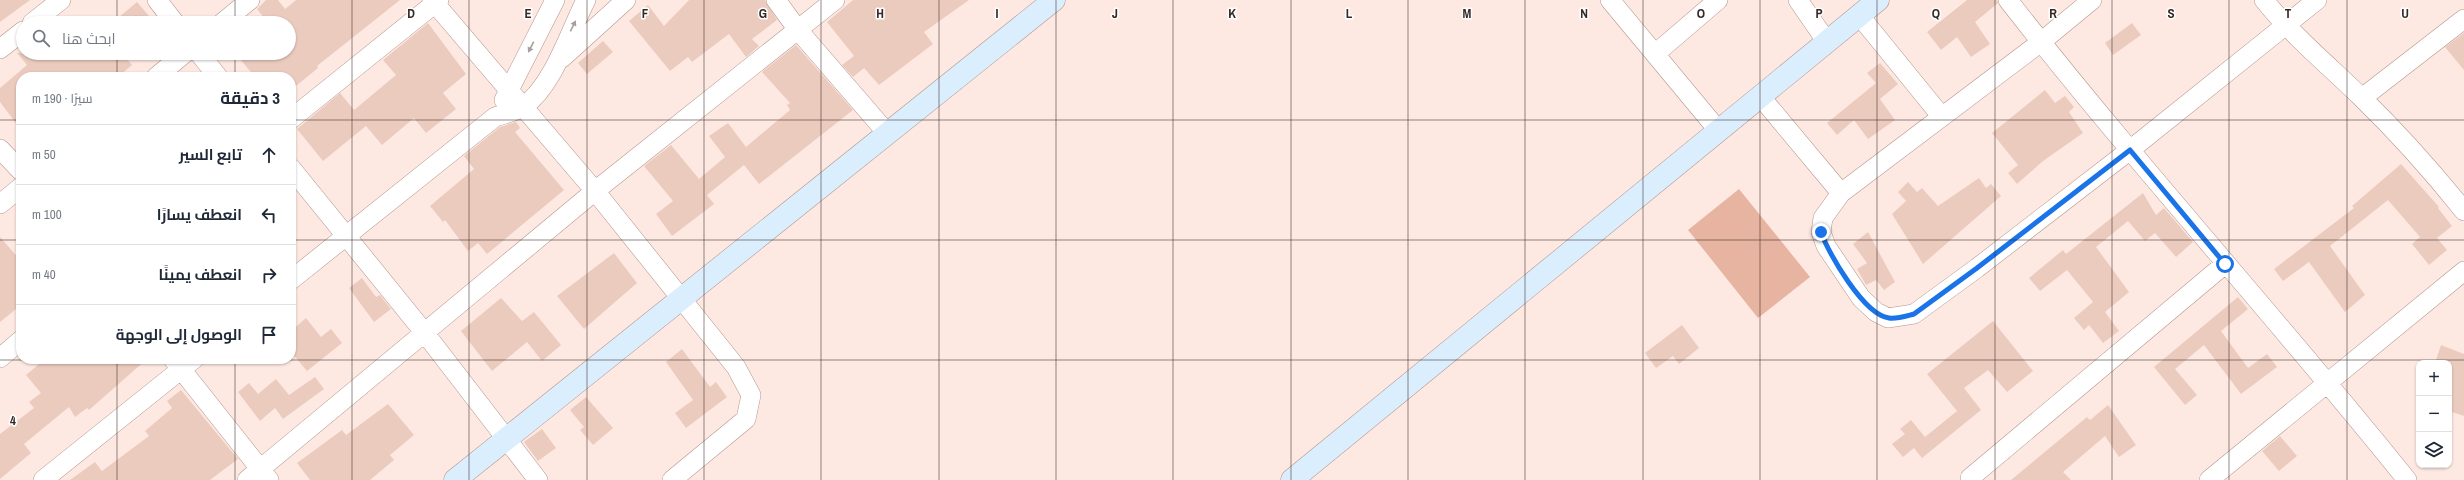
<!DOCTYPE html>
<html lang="ar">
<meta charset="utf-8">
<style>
body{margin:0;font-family:"Archivo Narrow",Cairo,sans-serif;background:#f6f6f7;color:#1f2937;direction:rtl}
.controls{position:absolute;right:12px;bottom:12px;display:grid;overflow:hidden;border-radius:8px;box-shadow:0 1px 3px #0004}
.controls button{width:36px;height:36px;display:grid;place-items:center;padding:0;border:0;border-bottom:1px solid #e0e1e3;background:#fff;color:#1f2937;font:20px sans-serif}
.stop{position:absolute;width:12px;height:12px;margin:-9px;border:3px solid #1a73e8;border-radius:50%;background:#fff}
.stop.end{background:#1a73e8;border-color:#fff;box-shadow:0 1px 4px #0008}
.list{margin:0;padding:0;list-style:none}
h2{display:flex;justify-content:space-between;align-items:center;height:52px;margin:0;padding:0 16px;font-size:17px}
h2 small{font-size:13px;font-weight:400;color:#747a83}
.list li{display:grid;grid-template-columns:26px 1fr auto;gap:12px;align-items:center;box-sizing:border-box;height:60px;padding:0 16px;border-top:1px solid #e0e1e3}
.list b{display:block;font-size:15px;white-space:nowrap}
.list em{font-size:13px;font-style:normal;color:#747a83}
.icon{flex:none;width:22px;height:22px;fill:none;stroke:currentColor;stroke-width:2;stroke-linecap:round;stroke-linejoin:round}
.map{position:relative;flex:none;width:2464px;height:480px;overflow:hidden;direction:ltr}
.search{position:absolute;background:#fff;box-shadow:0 1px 3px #0004;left:16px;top:16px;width:280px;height:44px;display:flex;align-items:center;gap:10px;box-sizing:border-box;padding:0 14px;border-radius:22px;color:#747a83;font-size:15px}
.panel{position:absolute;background:#fff;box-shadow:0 1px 3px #0004;left:16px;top:72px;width:280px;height:292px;border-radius:16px;direction:rtl}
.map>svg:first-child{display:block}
.green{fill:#e8b4a2}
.building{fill:#eccbbf}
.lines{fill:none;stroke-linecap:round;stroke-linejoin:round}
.street-casing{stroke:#b3948a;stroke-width:20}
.secondary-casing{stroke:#b3948a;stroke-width:23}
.street{stroke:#fff;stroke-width:19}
.secondary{stroke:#dbeefe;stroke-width:22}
.oneway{fill:#a59f9d}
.route{stroke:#1a73e8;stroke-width:5}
.grid{fill:none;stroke:#362925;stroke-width:1;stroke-opacity:0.55}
.grid-label{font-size:13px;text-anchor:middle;font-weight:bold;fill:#362925;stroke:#fff;stroke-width:3;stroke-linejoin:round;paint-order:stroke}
</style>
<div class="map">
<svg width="2464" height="480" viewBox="0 0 2464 480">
<rect width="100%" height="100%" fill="#fde9e2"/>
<path class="green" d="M1739 189 1810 277 1758 318 1688 230Z"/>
<path class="building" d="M0 0H30L0 22Z
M266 0H278L285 9 296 0H400L317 66 318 68 291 90V77H255L235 53H289V23H268L257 9Z
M689 0H765L777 20 752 39 759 46 746 57 729 34 692 62 688 57 670 71 629 21 648 5 664 26Z
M853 0H969L924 32 933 44 879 85 864 68 853 77 842 65 854 56 827 22Z
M1967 0H1997L1998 3 1975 22 1990 44 1971 57 1957 37 1941 50 1927 32Z
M137 2 155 23H112Z
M428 23 466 74 443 93 456 109 426 133 414 118 382 145 366 126 323 161 297 129 340 93 354 110 396 75 383 60Z
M2132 23 2141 35 2113 55 2105 43Z
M2464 33V70L2445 47Z
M603 41 613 52 587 74 578 63Z
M796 45 853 110 759 184 744 165 707 195 714 204 672 236 656 214 673 201 644 166 671 145 699 179 725 157 709 136 728 123 746 147 790 110 787 105 790 103 762 72Z
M17 53H122L132 65 118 77H21V130L0 102V88L27 65Z
M1880 63 1898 84 1880 99 1895 120 1868 139 1854 120 1837 135 1827 123 1876 83 1867 73Z
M2045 90 2055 103 2065 96 2074 107 2069 112 2083 133 2043 161 2017 184 2008 173 2018 165 1992 133Z
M516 122 520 128 515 132 564 190 487 254 478 243 468 251 445 220 443 222 430 206 474 169 464 156 500 127Z
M2401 164 2439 207 2438 208 2452 226 2437 238 2447 250 2429 265 2412 244 2420 237 2388 200 2330 246 2365 295 2345 312 2309 262 2283 281 2274 269 2354 208 2352 206Z
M1979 178 1986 188 1991 184 2001 196 1923 264 1892 214 1906 201 1898 192 1908 182 1917 192 1922 188 1938 206Z
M2143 193 2156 215 2164 208 2193 242 2176 257 2155 233 2145 241 2128 221 2096 247 2129 292 2105 312 2119 331 2103 343 2089 325 2084 330 2074 318 2093 302 2067 270 2040 291 2029 278 2063 250 2066 254Z
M1868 232 1895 282 1884 290 1876 280 1866 285 1857 269 1867 263 1853 244Z
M0 237 21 261V305L0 322Z
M614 253 637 283 584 329 557 296Z
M362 278 376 297 380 295 391 309 374 322 349 288Z
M2238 297 2248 309 2221 331 2248 368 2267 354 2277 367 2241 394 2204 345 2175 369 2197 395 2185 405 2154 367Z
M501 298 522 321 534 312 561 345 542 361 527 342 492 371 461 331Z
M306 318 321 337 331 329 342 343 307 371 291 352V331Z
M1993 321 2033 371 2007 392 1988 370 1964 388 1981 410 1922 458 1914 448 1903 457 1892 444 1905 434 1900 429 1911 420 1925 437 1957 411 1927 374Z
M1682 325 1699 348 1679 364 1673 356 1656 368 1645 353Z
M2441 345 2464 354V416L2449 411V363H2435Z
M682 349 710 387 716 382 727 397 686 428 675 413 693 400 666 362Z
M45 359H147L89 410 87 408 75 417 69 407 24 444 31 453 0 479V434L34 408 29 402 41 393 26 375Z
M315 377 324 389 283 419 275 408 260 421 238 392 249 383 258 394 276 379 289 395Z
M181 390 238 459 210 480H70L95 462 102 471 149 436 145 431 172 408 167 401Z
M586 397 613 428 593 445 580 430 584 427 570 410Z
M388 404 414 435 390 455 394 460 370 480H310L297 463 342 430 346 435Z
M2108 405 2136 445 2119 457 2105 436 2063 472 2071 480H2011L2087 417 2090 420Z
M542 429 556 448 538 461 524 442Z
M2280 436 2297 456 2279 471 2262 451Z"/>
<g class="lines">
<defs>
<path id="street" d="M157 0 175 23
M432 0 595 191 736 367 751 395 746 419 672 480
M776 0 798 30 887 133
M1610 0 1718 130
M1798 0 1827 42
M2008 0C2136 164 2277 318 2407 480
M2092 0 2041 42 1841 193 1823 218 1821 232 1826 246 1861 298 1876 312 1888 318 1914 314 1977 268 2130 150 2317 0
M2264 0C2293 36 2328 65 2361 97 2398 133 2432 171 2464 211
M1859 15 1942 117
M32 23 61 0
M222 23 250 0
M0 49 23 31
M199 53 218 77
M1655 54 1718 0
M562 58 626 0
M156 77 185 53
M1760 96 1841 193
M2362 98 2464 19
M504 100 555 0
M291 119 439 0
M0 149 21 171
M291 168 424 332 538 480
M0 204 21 187
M291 280 495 117C504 114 516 112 524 106 553 86 570 31 586 0
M0 358 21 340
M173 359 269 480
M1970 478 2225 264
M43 480 194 359
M247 480 595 191 835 0
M2209 480 2464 271"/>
<path id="secondary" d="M455 480 1054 0
M1292 480 1878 0"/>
</defs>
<use href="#street" class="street-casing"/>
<use href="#secondary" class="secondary-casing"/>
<use href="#street" class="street"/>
<use href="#secondary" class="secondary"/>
</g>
<defs><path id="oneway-solid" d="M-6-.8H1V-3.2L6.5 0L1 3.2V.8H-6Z"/></defs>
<g class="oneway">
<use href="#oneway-solid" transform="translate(573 26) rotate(-64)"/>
<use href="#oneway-solid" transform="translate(531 47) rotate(117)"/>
</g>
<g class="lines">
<path class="route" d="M1821 232C1828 253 1864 315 1889 318 1897 319 1906 316 1914 314L1977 268 2130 150 2225 264"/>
</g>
<path class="grid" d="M117 0V23M235 0V23M352 0V480M469 0V480M587 0V480M704 0V480M821 0V480M939 0V480M1056 0V480M1173 0V480M1291 0V480M1408 0V480M1525 0V480M1643 0V480M1760 0V480M1877 0V480M1995 0V480M2112 0V480M2229 0V480M2347 0V480M117 53V77M235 53V77M0 120H21M291 120H2464M0 240H21M291 240H2464M117 359V480M235 359V480M0 360H2464"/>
<g class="grid-label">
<text x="411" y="18">D</text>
<text x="528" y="18">E</text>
<text x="645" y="18">F</text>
<text x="763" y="18">G</text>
<text x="880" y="18">H</text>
<text x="997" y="18">I</text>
<text x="1115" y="18">J</text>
<text x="1232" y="18">K</text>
<text x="1349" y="18">L</text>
<text x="1467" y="18">M</text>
<text x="1584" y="18">N</text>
<text x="1701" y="18">O</text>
<text x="1819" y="18">P</text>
<text x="1936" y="18">Q</text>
<text x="2053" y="18">R</text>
<text x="2171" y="18">S</text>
<text x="2288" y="18">T</text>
<text x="2405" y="18">U</text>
<text x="13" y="425">4</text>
</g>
</svg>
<div class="controls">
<button>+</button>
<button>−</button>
<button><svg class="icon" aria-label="layers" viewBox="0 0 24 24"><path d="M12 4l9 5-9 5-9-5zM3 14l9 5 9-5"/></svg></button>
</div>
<div class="stop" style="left:2225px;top:264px"></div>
<div class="stop end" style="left:1821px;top:232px"></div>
<div class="search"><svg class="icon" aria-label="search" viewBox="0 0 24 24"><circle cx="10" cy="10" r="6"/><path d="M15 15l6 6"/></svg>ابحث هنا</div>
<section class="panel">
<h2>3 دقيقة<small>سيرًا · 190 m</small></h2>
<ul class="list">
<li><svg class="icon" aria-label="ahead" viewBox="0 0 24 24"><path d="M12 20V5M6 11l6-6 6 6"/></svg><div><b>تابع السير</b></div><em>50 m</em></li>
<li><svg class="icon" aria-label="left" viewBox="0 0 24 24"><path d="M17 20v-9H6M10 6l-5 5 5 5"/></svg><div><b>انعطف يسارًا</b></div><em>100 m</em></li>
<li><svg class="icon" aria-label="right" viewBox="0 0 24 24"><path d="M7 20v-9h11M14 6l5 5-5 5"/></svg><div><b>انعطف يمينًا</b></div><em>40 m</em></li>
<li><svg class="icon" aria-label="arrive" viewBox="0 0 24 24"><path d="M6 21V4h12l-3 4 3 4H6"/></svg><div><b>الوصول إلى الوجهة</b></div></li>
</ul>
</section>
</div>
